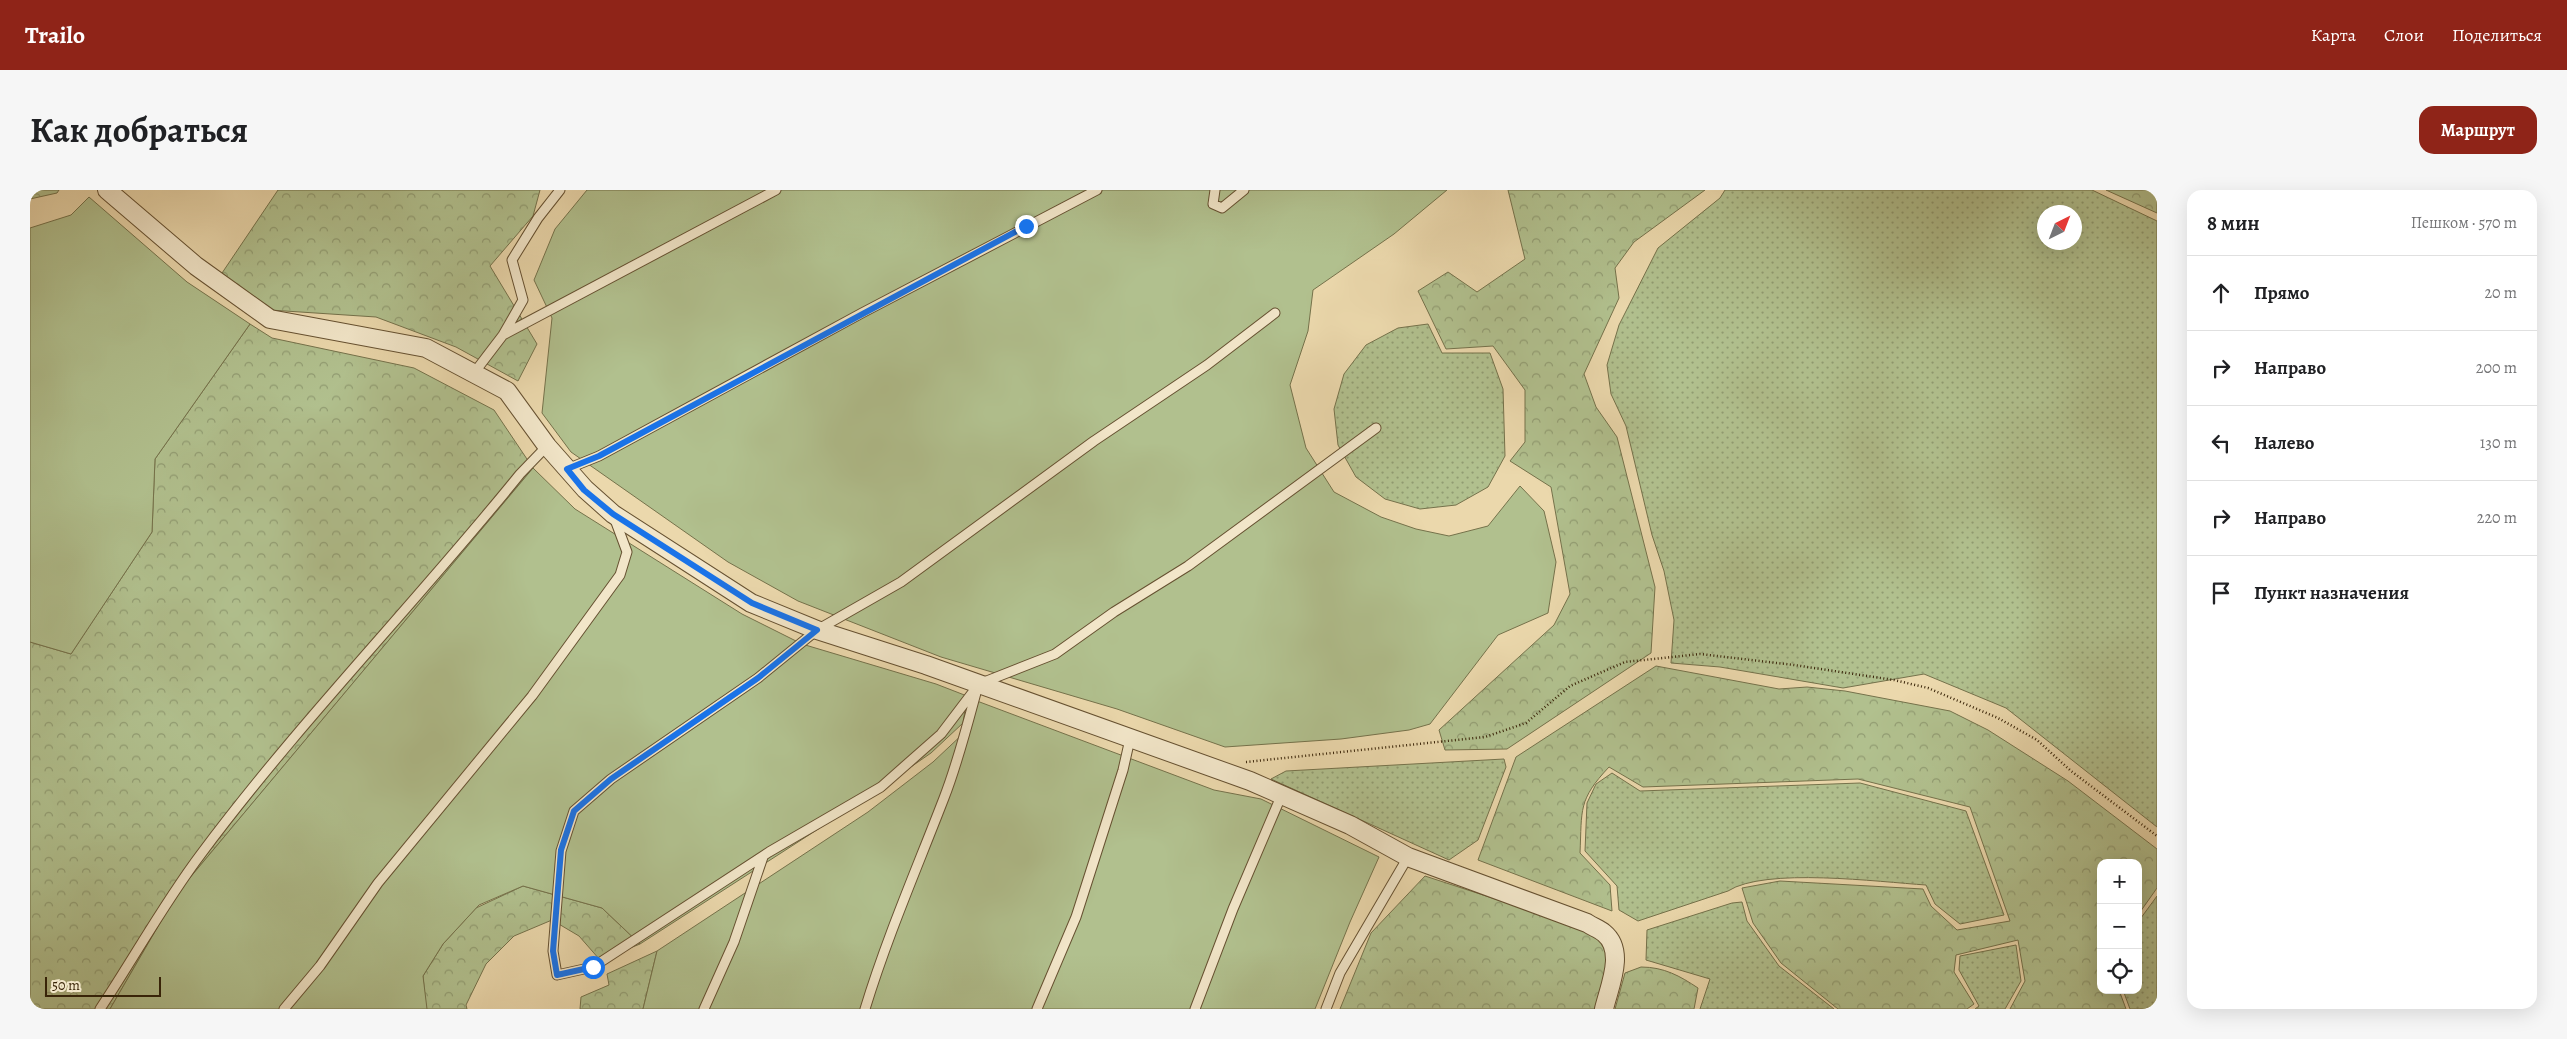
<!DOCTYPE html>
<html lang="ru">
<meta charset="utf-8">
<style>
body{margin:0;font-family:Alegreya,serif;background:#f6f6f6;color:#202124}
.controls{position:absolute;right:15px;bottom:15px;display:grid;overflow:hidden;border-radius:10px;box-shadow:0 5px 20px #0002}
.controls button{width:45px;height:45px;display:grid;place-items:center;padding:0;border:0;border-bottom:1px solid #e0e0e0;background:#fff;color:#202124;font:25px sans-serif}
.compass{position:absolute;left:2007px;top:15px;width:45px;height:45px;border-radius:50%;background:#fff;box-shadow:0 5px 20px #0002;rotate:42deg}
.scale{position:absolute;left:15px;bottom:12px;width:116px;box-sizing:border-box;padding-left:5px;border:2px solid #392408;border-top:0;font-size:14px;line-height:18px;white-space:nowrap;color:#392408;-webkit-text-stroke:4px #f2e6c9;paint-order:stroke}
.stop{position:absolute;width:15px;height:15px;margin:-11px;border:4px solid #1a73e8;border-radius:50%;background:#fff}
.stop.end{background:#1a73e8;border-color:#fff;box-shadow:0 1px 5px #0008}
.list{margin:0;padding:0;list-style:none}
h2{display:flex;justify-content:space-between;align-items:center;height:65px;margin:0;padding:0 20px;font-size:21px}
h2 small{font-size:16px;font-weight:400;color:#757577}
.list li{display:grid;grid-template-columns:32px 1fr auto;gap:15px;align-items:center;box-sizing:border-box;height:75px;padding:0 20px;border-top:1px solid #e0e0e0}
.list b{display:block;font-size:19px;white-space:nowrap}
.list em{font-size:16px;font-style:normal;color:#757577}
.icon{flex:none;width:28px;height:28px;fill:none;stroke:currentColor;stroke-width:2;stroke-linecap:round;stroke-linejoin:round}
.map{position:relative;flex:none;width:2127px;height:819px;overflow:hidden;border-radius:15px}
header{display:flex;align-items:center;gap:30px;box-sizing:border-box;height:70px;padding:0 25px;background:#8f2418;color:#fff}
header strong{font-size:24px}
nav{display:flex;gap:28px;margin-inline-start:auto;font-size:18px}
.intro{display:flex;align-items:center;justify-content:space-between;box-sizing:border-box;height:120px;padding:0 30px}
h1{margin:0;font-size:35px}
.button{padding:12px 22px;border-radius:15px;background:#8f2418;color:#fff;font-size:18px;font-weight:700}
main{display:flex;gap:30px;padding:0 30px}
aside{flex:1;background:#fff;border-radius:15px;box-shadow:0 5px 20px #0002}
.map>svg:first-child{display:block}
.grass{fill:url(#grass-dots);stroke:#75724b;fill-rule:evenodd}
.forest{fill:url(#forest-crowns);stroke:#75724b}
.green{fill:#b1c08e;stroke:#75724b}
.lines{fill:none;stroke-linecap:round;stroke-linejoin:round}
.service-casing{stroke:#665131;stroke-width:11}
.minor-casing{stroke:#665131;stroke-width:20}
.path{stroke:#392408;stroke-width:2.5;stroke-dasharray:1 2.5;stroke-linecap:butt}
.service{stroke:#f2e6c9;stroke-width:9}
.minor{stroke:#f2e6c9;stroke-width:18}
.route{stroke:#1a73e8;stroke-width:6}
</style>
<header>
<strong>Trailo</strong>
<nav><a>Карта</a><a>Слои</a><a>Поделиться</a></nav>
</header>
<div class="intro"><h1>Как добраться</h1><a class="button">Маршрут</a></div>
<main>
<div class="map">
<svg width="2127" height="819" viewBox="0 0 2127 819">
<defs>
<pattern id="grass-dots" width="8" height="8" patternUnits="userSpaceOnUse" patternTransform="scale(1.25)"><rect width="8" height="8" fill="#b1c08e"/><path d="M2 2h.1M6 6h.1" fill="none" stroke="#919c72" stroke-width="1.8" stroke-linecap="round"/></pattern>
<pattern id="forest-crowns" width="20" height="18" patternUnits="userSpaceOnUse" patternTransform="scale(1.25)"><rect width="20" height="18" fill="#b1c08e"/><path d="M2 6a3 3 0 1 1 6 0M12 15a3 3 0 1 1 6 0" fill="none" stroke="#919c72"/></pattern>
</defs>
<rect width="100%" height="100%" fill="#ebd8ac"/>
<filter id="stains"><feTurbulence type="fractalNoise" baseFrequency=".004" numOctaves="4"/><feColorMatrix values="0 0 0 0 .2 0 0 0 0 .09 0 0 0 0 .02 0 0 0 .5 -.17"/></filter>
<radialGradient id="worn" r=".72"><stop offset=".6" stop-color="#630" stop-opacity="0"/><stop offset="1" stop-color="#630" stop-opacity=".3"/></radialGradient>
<path class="grass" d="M1695 0H2062L2127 31V637L1976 518 1894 484 1813 498 1690 477 1641 473 1644 430 1634 381 1622 345 1596 236 1581 204 1577 175 1589 135 1628 58 1690 8ZM2014 22H2044V52H2014Z
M1398 134 1412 163H1460L1473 199 1475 266 1458 297 1426 315 1390 319 1355 309 1326 287 1308 255 1304 219 1314 184 1336 155 1368 138Z
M1474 569 1476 577 1448 650 1419 670 1241 589 1256 581Z
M1582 583 1610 601 1830 593 1936 621 1974 725 1930 734 1905 714 1896 695C1849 692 1735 677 1698 701L1608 731 1589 720 1587 696 1555 661 1557 613 1566 594Z
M2127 706V819H2100L2093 800H2108V732Z
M1712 712 1717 731 1749 776 1804 819H1670L1680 789 1616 770 1617 740 1702 713Z
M1986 755 1991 791 1975 819H1945L1949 816 1929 780 1930 766Z"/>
<path class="forest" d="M0 0H29L27 3 0 9Z
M248 0H510L503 26 460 76 507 154 488 191 426 157 346 127 240 120 190 86Z
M1478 0H1675L1604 52 1585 78 1589 108 1554 184 1566 217 1587 247 1625 397 1621 463 1477 559 1415 560 1409 540 1524 435 1540 404 1521 297 1480 271 1495 252V200L1463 156 1416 159 1388 101 1418 82 1447 102 1495 69Z
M2076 0H2127V23Z
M220 134 242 148 384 178 464 220 503 278 148 702 80 819H0V452L41 464 122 342 125 269Z
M1626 476 1749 499 1777 497 1815 501 1920 521 1958 540 2038 591 2127 659V698L2108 725V673H2071V800H2089L2096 819H1980L1995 791 1988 750 1926 765 1924 782 1944 814 1937 819H1808L1751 773 1723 733 1712 698 1750 691 1893 699 1901 716 1927 740 1980 731 1940 617 1828 589 1613 597 1579 577C1548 610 1552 619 1550 663L1580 695 1582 721 1448 670 1486 567Z
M1395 686 1563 741 1575 755 1583 769 1569 819H1310L1341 743Z
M493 696 572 718 610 754 570 770 549 746 522 730 484 746 456 774 436 815 437 819H396L393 786 413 754 446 718Z
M627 761 613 819H550L551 807 579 795 577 784Z
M1611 777C1634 777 1650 786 1668 798L1664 819H1585L1595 783Z"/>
<path class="green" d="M557 0H1417L1364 44 1283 100 1278 141 1260 195 1276 258 1304 302 1351 327 1386 339 1419 346 1458 336 1490 296 1514 321 1526 372 1518 423 1468 445 1400 534 1379 540 1311 549 1195 557 1087 519 911 467 768 411 698 372 541 262 512 223 522 128 504 90 525 39Z
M59 7 157 92 220 134 125 269 122 342 41 464 0 452V38L41 25Z
M503 278 545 319 712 424 772 454 906 494 937 506 933 533 901 563 830 612 610 754 572 718 493 696 449 715 413 754 393 786 397 819H80L148 702Z
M947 511 1184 600 1231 609 1349 667 1320 732 1285 819H613L627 761 838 622 903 572 936 541Z"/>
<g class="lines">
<defs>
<path id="service" d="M1185 0 1183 14 1192 18 1214 0
M1245 123 1177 175 1064 251 871 392 787 440 728 488 581 589 544 621 531 661 523 761 527 785 563 777 739 662 851 597 911 544 949 494 1025 464 1084 422 1158 376 1346 238
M473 145 746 0
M444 183 473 145 493 110 482 70 508 28 530 0
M537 279 569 266 832 123 1067 0
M70 819C104 768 134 713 171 664 270 531 386 413 490 284L517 256
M254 819 290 776 348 693 502 506 590 385 597 362 584 327
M674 819 704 752 733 667
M835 819C857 747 887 678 914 608 928 572 937 536 947 499
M1007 819 1046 727 1093 580 1100 549
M1165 819 1203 719 1252 604
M1296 819 1310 783 1378 667"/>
<path id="minor" d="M77 0 166 76 240 129 396 158 477 201 517 256 555 299 583 324 721 413 787 440 896 475 1220 591 1320 635 1378 667 1557 733C1563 737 1569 739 1574 743 1596 761 1579 797 1574 819"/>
</defs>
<use href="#service" class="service-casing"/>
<use href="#minor" class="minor-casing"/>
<path class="path" d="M1216 572 1455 547 1496 533 1540 496 1595 472 1670 464 1764 475 1864 490 1898 498 1968 528 2007 550 2041 581 2127 646"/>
<use href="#service" class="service"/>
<use href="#minor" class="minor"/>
</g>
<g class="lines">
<path class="route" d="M563 777 527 785 523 761 531 660 544 621 581 589 728 488 787 440 722 413 583 324 554 300 537 279 569 266 996 36"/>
</g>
<rect width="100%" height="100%" filter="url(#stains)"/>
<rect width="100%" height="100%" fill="url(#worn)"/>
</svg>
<div class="controls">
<button>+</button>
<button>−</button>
<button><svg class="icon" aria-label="locate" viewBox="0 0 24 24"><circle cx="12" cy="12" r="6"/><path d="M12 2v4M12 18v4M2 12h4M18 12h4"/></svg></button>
</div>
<svg class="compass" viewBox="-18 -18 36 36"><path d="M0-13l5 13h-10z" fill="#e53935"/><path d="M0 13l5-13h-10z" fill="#757577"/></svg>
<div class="scale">50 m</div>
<div class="stop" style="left:563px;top:777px"></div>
<div class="stop end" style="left:996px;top:36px"></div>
</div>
<aside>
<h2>8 мин<small>Пешком · 570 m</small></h2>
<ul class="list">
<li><svg class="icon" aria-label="ahead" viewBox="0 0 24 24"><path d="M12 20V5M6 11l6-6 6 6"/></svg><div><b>Прямо</b></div><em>20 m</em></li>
<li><svg class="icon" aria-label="right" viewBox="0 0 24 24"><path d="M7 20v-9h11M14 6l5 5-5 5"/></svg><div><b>Направо</b></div><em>200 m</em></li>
<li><svg class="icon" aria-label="left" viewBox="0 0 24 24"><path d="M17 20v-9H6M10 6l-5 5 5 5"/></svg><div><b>Налево</b></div><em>130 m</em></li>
<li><svg class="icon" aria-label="right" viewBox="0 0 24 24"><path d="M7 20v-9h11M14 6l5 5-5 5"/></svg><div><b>Направо</b></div><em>220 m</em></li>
<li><svg class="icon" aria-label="arrive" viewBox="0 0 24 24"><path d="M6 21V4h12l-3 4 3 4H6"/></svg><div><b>Пункт назначения</b></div></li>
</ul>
</aside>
</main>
